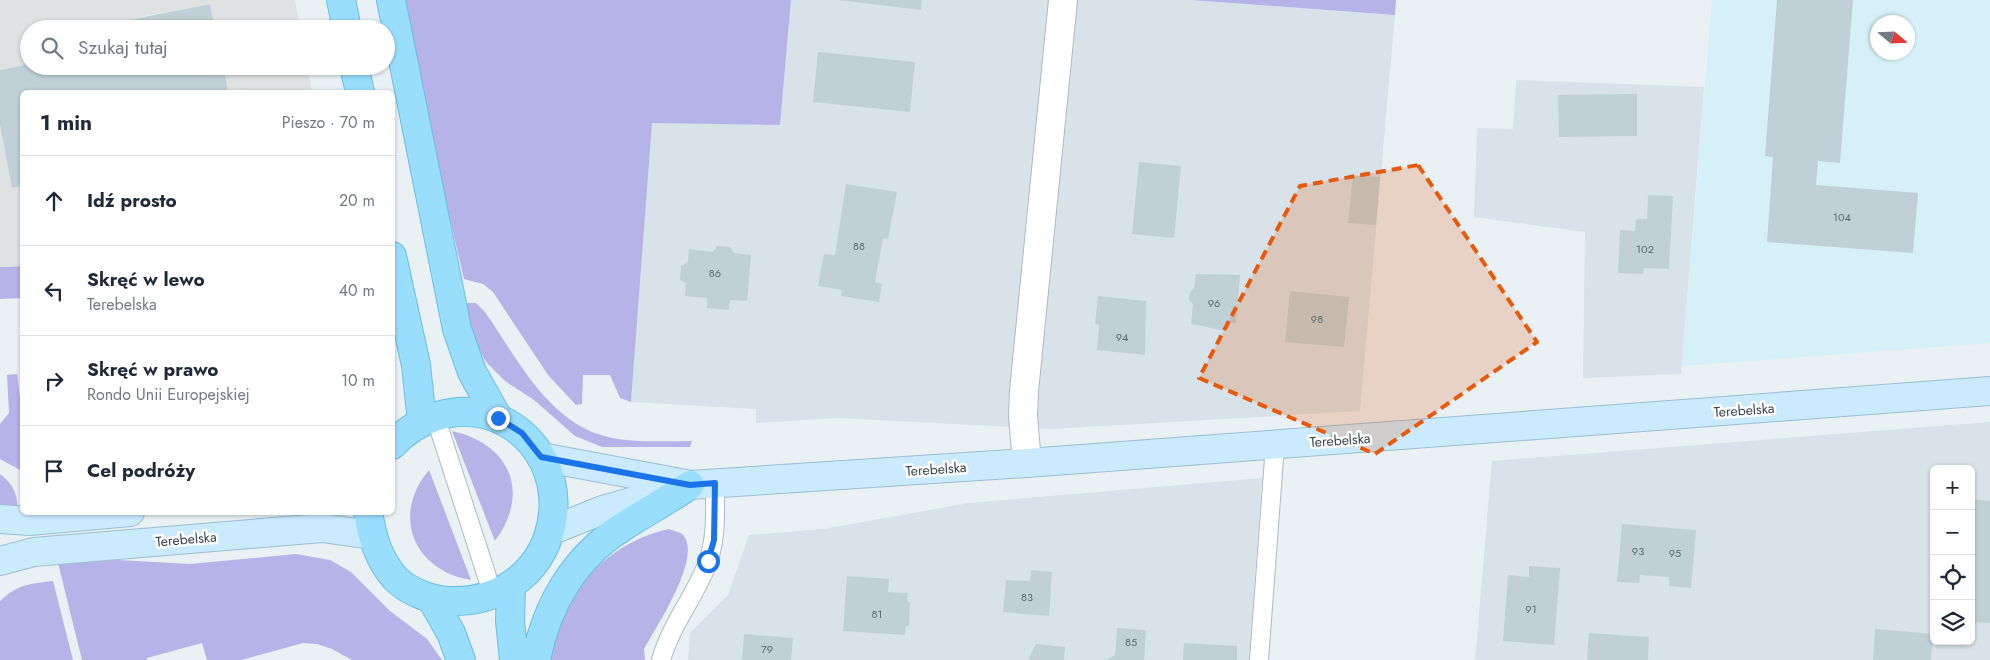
<!DOCTYPE html>
<html lang="pl">
<meta charset="utf-8">
<style>
body{margin:0;font-family:Jost,sans-serif;background:#f2f2f3;color:#1f2937}
.controls{position:absolute;right:15px;bottom:15px;display:grid;overflow:hidden;border-radius:8px;box-shadow:0 1px 4px #0004}
.controls button{width:45px;height:45px;display:grid;place-items:center;padding:0;border:0;border-bottom:1px solid #e0e1e3;background:#fff;color:#1f2937;font:25px sans-serif}
.compass{position:absolute;left:1870px;top:15px;width:45px;height:45px;border-radius:50%;background:#fff;box-shadow:0 1px 4px #0004;rotate:109deg}
.stop{position:absolute;width:15px;height:15px;margin:-11px;border:4px solid #1a73e8;border-radius:50%;background:#fff}
.stop.end{background:#1a73e8;border-color:#fff;box-shadow:0 1px 5px #0008}
.list{margin:0;padding:0;list-style:none}
h2{display:flex;justify-content:space-between;align-items:center;height:65px;margin:0;padding:0 20px;font-size:21px}
h2 small{font-size:16px;font-weight:400;color:#747a83}
.list li{display:grid;grid-template-columns:32px 1fr auto;gap:15px;align-items:center;box-sizing:border-box;height:90px;padding:0 20px;border-top:1px solid #e0e1e3}
.list b{display:block;font-size:19px;white-space:nowrap}
.list p{margin:0;font-size:16px;white-space:nowrap;color:#747a83}
.list em{font-size:16px;font-style:normal;color:#747a83}
.icon{flex:none;width:28px;height:28px;fill:none;stroke:currentColor;stroke-width:2;stroke-linecap:round;stroke-linejoin:round}
.map{position:relative;flex:none;width:1990px;height:660px;overflow:hidden}
.search{position:absolute;background:#fff;box-shadow:0 1px 4px #0004;left:20px;top:20px;width:375px;height:55px;display:flex;align-items:center;gap:12px;box-sizing:border-box;padding:0 18px;border-radius:28px;color:#747a83;font-size:19px}
.panel{position:absolute;background:#fff;box-shadow:0 1px 4px #0004;left:20px;top:90px;width:375px;height:425px;border-radius:8px}
.map>svg:first-child{display:block}
.residential{fill:#d7e3e8;fill-rule:evenodd}
.commercial{fill:#d5f0f6;fill-rule:evenodd}
.green{fill:#b5b3e8}
.parking{fill:#dee2e3}
.building{fill:#bfd1d6}
.lines{fill:none;stroke-linecap:round;stroke-linejoin:round}
.lane-casing{stroke:#acbbc0;stroke-width:20}
.street-casing{stroke:#acbbc0;stroke-width:30}
.secondary-casing{stroke:#97bed1;stroke-width:30}
.primary-casing{stroke:#69bee3;stroke-width:30}
.lane{stroke:#fff;stroke-width:18}
.street{stroke:#fff;stroke-width:28}
.secondary{stroke:#caebfe;stroke-width:28}
.primary{stroke:#99defd;stroke-width:28}
.route{stroke:#1a73e8;stroke-width:6}
.marked{fill:#e8590c;fill-opacity:0.2;stroke:#e8590c;stroke-width:4;stroke-dasharray:10 6;stroke-linejoin:round}
.labels{text-anchor:middle;dominant-baseline:central;stroke-width:5;stroke-linejoin:round;paint-order:stroke}
.number-label{font-size:11px;fill:#59686c}
.street-label{font-size:14px;fill:#374548;stroke:#fff}
</style>
<div class="map">
<svg width="1990" height="660" viewBox="0 0 1990 660">
<rect width="100%" height="100%" fill="#e9f1f4"/>
<path class="residential" d="M791 0H1191L1395 15 1360 411 1052 429 837 418 756 423V409L631 402 652 122 780 125Z
M1516 80 1704 87 1681 374 1583 378 1585 232 1474 217 1477 128 1513 129Z
M1990 422V660H1475L1492 461ZM1934 469H1971V641H1934Z
M1262 478 1249 660H688L690 633 728 595 749 535 823 529 969 503Z"/>
<path class="commercial" d="M1712 0H1990V343L1682 366ZM1878 22H1908V52H1878Z"/>
<path class="green" d="M399 0H791L780 125 652 123 631 402 620 398 610 375H583L582 404 576 405 548 375 493 292 483 284 464 279Z
M1191 0H1396L1395 15Z
M22 266V298L0 299V267Z
M466 303H476L485 312C518 359 548 423 608 437 634 443 664 441 692 441L690 447H602L575 436 534 400 505 381 486 362 473 337Z
M17 374 22 414V471L0 459V424L9 413 7 375Z
M452 431C510 444 531 492 495 541Z
M429 470 471 580C413 570 391 515 429 470Z
M0 474C14 485 17 493 18 511L0 508Z
M669 529C674 531 680 532 683 535 703 557 656 627 644 649L645 660H550C550 648 554 638 558 627 576 577 618 540 669 529Z
M296 554 330 560 351 572 390 611 427 639 442 660H352L332 649 317 644 303 643 241 660H207L202 643 147 658V660H82L58 563 118 560 190 564Z
M53 581 73 660H0V601C18 584 29 584 53 581Z"/>
<path class="parking" d="M0 0H295L300 29H215L210 4 135 18 136 29H29V64L0 70Z
M223 66H307L312 92H228Z
M0 125 12 187 22 186V266L0 267Z"/>
<path class="building" d="M838 0H922L921 10Z
M1777 0H1853L1840 163 1818 161 1816 185 1918 193 1913 253 1767 242 1773 157 1765 156Z
M210 4 215 29H136L134 19Z
M818 52 915 62 910 112 813 102Z
M29 64V66H223L228 92H22V186L12 188 0 125V70Z
M1637 94V136L1559 137 1558 95Z
M1139 162 1181 166 1174 238 1132 234Z
M1353 175 1380 177 1376 225 1348 223Z
M846 184 897 192 888 239 883 238 875 282 882 284 879 302 841 296 842 290 818 286 824 254 835 255Z
M1648 195 1673 196 1669 269 1644 268 1643 274 1618 273 1620 230 1635 231 1636 219H1647Z
M717 246 730 247 734 253 751 255 747 301 730 300 729 310 707 308V298L685 296 686 283 680 280 681 266 688 262 689 249 713 252Z
M1196 274 1240 275 1236 323 1226 322V331L1191 324 1193 305 1189 300 1190 292 1194 288Z
M1290 291 1349 297 1344 347 1285 342Z
M1098 296 1146 301 1145 355 1097 350 1099 325 1095 324Z
M1971 499 1990 501V623L1971 622Z
M1622 524 1696 530 1691 588 1669 586V577L1654 576 1640 575 1639 583 1617 582Z
M1529 566 1560 568 1554 645 1503 641 1508 575 1529 577Z
M1031 570 1052 572 1049 616 1003 612 1006 580 1030 581Z
M847 576 889 579 888 592 908 593 907 602H910L909 626H906L905 635 843 631Z
M1117 628 1146 630 1144 660H1107L1115 655Z
M1875 629 1933 634 1931 660H1873Z
M1589 633 1649 637 1648 660H1587Z
M744 634 793 638 791 660H742Z
M1184 643 1237 646V660H1183Z
M1036 644 1065 647 1064 660H1028Z"/>
<g class="lines">
<defs>
<path id="lane" d="M435 416 493 595
M661 660C671 625 693 599 706 567 717 541 715 511 715 483
M1259 660 1275 445"/>
<path id="street" d="M1027 463 1023 416 1024 391 1063 0"/>
<path id="secondary" d="M541 457 686 484
M0 519 30 521 130 512
M550 531 603 510 690 485 1027 463 1990 391
M0 561 34 552 322 528 372 535"/>
<path id="primary" d="M341 0 347 29
M391 0 457 329 472 372 498 418
M354 66 360 92
M392 256 416 365 422 422
M368 512C372 536 378 559 395 578 409 592 430 600 449 601 503 603 547 569 553 514 555 495 552 479 544 462 532 439 514 423 488 415 453 405 417 419 392 445
M511 587 510 621 514 660
M431 598 451 633 461 660
M536 660C546 606 574 558 621 528 644 513 668 500 690 485"/>
</defs>
<use href="#lane" class="lane-casing"/>
<use href="#street" class="street-casing"/>
<use href="#secondary" class="secondary-casing"/>
<use href="#primary" class="primary-casing"/>
<use href="#lane" class="lane"/>
<use href="#street" class="street"/>
<use href="#secondary" class="secondary"/>
<use href="#primary" class="primary"/>
</g>
<g class="lines">
<path class="route" d="M498 418 522 433 541 457 690 485 715 483 714 540 708 561"/>
</g>
<path class="marked" d="M1418 165 1537 342 1375 454 1199 378 1300 186Z"/>
<g class="labels">
<g class="number-label">
<text x="1842" y="217">104</text>
<text x="859" y="246">88</text>
<text x="1645" y="249">102</text>
<text x="715" y="273">86</text>
<text x="1214" y="303">96</text>
<text x="1317" y="319">98</text>
<text x="1122" y="337">94</text>
<text x="1638" y="551">93</text>
<text x="1675" y="553">95</text>
<text x="1027" y="597">83</text>
<text x="1531" y="609">91</text>
<text x="877" y="614">81</text>
<text x="1131" y="642">85</text>
<text x="767" y="649">79</text>
</g>
<g class="street-label">
<text transform="translate(1744 410) rotate(-4)">Terebelska</text>
<text transform="translate(1340 440) rotate(-4)">Terebelska</text>
<text transform="translate(936 469) rotate(-4)">Terebelska</text>
<text transform="translate(186 539) rotate(-5)">Terebelska</text>
</g>
</g>
</svg>
<div class="controls">
<button>+</button>
<button>−</button>
<button><svg class="icon" aria-label="locate" viewBox="0 0 24 24"><circle cx="12" cy="12" r="6"/><path d="M12 2v4M12 18v4M2 12h4M18 12h4"/></svg></button>
<button><svg class="icon" aria-label="layers" viewBox="0 0 24 24"><path d="M12 4l9 5-9 5-9-5zM3 14l9 5 9-5"/></svg></button>
</div>
<svg class="compass" viewBox="-18 -18 36 36"><path d="M0-13l5 13h-10z" fill="#e53935"/><path d="M0 13l5-13h-10z" fill="#747a83"/></svg>
<div class="stop" style="left:708px;top:561px"></div>
<div class="stop end" style="left:498px;top:418px"></div>
<div class="search"><svg class="icon" aria-label="search" viewBox="0 0 24 24"><circle cx="10" cy="10" r="6"/><path d="M15 15l6 6"/></svg>Szukaj tutaj</div>
<section class="panel">
<h2>1 min<small>Pieszo · 70 m</small></h2>
<ul class="list">
<li><svg class="icon" aria-label="ahead" viewBox="0 0 24 24"><path d="M12 20V5M6 11l6-6 6 6"/></svg><div><b>Idź prosto</b></div><em>20 m</em></li>
<li><svg class="icon" aria-label="left" viewBox="0 0 24 24"><path d="M17 20v-9H6M10 6l-5 5 5 5"/></svg><div><b>Skręć w lewo</b><p>Terebelska</p></div><em>40 m</em></li>
<li><svg class="icon" aria-label="right" viewBox="0 0 24 24"><path d="M7 20v-9h11M14 6l5 5-5 5"/></svg><div><b>Skręć w prawo</b><p>Rondo Unii Europejskiej</p></div><em>10 m</em></li>
<li><svg class="icon" aria-label="arrive" viewBox="0 0 24 24"><path d="M6 21V4h12l-3 4 3 4H6"/></svg><div><b>Cel podróży</b></div></li>
</ul>
</section>
</div>
